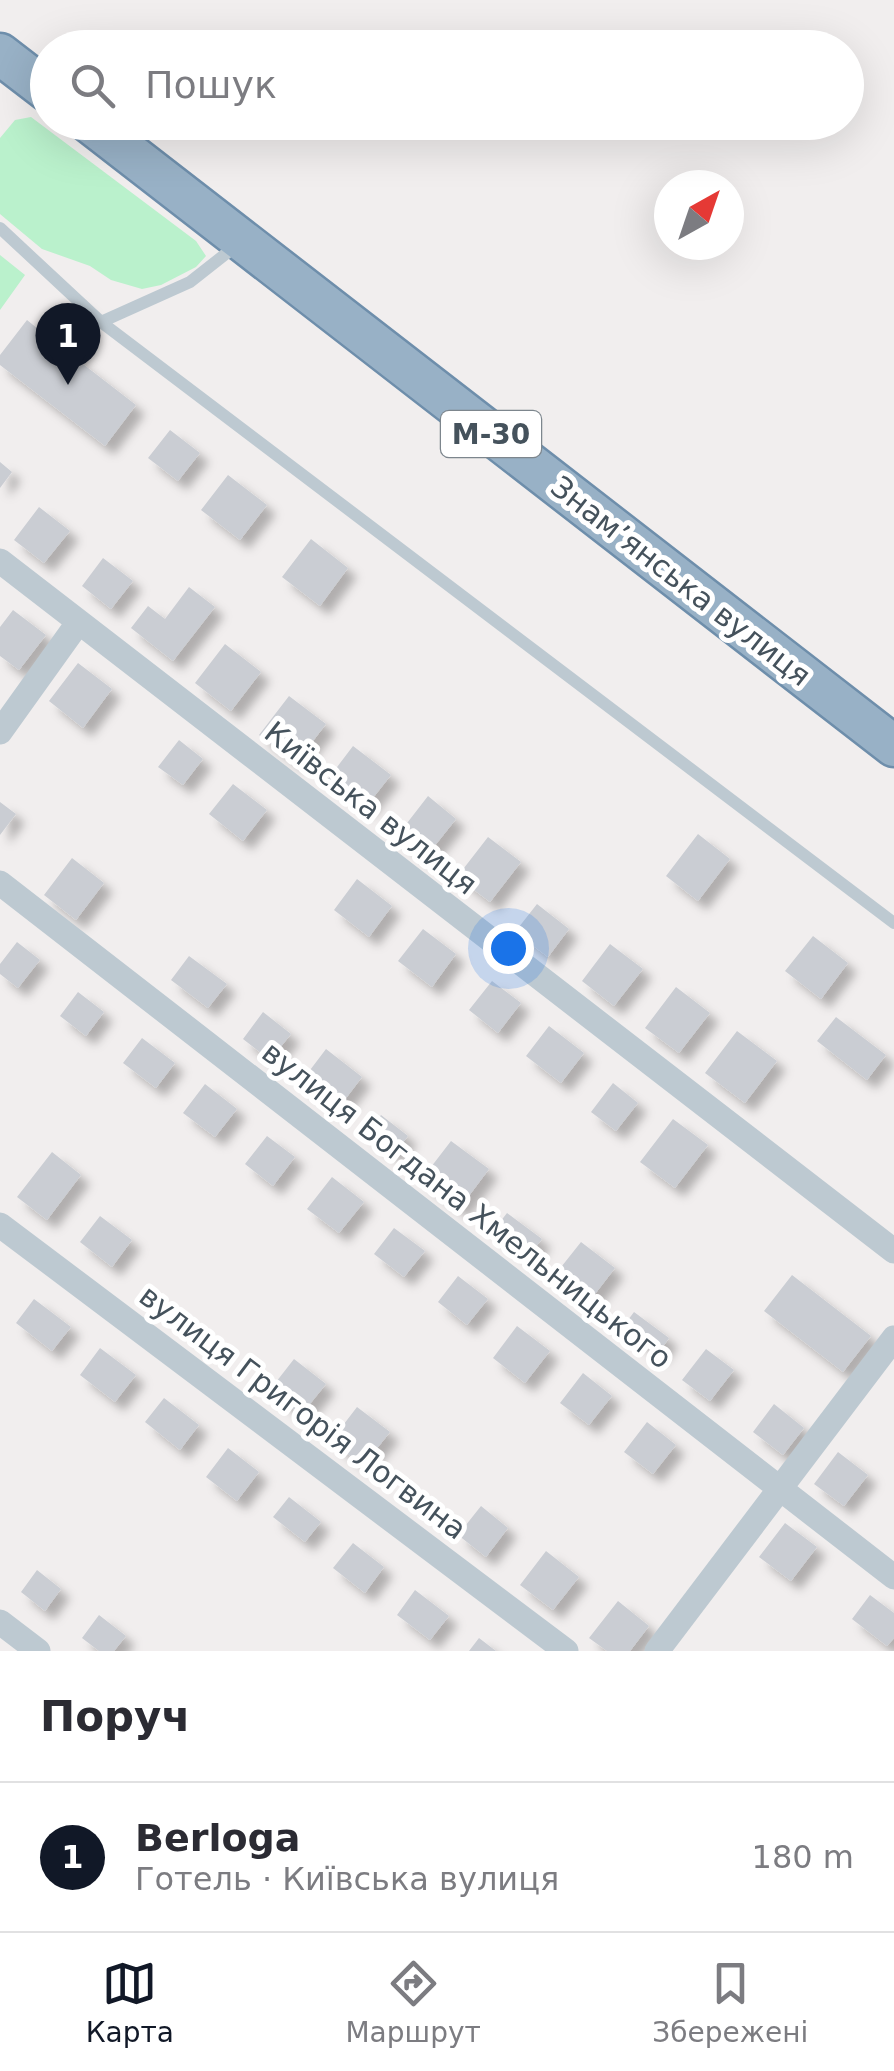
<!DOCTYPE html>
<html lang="uk">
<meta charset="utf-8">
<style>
body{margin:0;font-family:"DejaVu Sans",sans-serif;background:#f2f2f3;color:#2b2b33}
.compass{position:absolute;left:654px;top:170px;width:90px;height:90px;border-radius:50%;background:#fff;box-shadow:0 10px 40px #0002;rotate:40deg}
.you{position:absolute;left:508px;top:948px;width:35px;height:35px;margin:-25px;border:8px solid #fff;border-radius:50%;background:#1a73e8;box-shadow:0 0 0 15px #1a73e833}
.badge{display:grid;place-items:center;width:65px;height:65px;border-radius:50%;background:#111827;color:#fff;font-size:32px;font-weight:700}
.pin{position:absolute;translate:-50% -82px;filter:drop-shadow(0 2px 5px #0008)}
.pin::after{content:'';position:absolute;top:52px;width:35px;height:30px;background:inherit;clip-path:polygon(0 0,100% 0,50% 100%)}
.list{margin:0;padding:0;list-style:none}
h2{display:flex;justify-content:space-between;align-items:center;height:130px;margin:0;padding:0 40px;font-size:42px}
h2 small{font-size:32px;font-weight:400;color:#7c7c81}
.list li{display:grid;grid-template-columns:65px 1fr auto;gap:30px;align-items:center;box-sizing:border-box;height:150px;padding:0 40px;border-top:2px solid #e1e1e2}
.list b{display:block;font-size:38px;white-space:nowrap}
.list p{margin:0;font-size:32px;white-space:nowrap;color:#7c7c81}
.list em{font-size:32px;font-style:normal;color:#7c7c81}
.icon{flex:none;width:55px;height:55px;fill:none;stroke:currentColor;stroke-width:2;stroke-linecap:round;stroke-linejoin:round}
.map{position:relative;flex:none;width:894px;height:1651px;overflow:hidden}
.search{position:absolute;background:#fff;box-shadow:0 10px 40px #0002;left:30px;right:30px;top:30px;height:110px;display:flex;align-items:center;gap:25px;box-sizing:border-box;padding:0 35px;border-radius:55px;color:#7c7c81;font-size:38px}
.sheet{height:280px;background:#fff}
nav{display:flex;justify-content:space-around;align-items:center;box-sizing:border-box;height:140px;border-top:2px solid #e1e1e2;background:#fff;font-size:28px;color:#7c7c81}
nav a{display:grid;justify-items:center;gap:5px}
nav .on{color:#111827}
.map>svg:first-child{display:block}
.green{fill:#baf1cc}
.building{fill:#cacdd3;filter:url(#shadow)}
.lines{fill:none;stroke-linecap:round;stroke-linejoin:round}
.trunk-casing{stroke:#6e8eab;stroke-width:45}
.service{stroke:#bdc9d1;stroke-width:12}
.minor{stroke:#bdc9d1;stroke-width:25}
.trunk{stroke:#98b1c6;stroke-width:40}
.labels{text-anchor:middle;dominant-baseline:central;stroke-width:10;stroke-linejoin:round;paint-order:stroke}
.shield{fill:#fff;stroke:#7d868d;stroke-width:2.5}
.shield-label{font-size:28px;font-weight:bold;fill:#45525c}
.street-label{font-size:30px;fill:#45525c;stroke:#fff}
</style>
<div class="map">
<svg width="894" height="1651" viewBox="0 0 894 1651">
<defs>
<filter id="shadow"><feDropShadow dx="9" dy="9" stdDeviation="5" flood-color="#0004"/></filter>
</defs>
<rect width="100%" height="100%" fill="#f1eeee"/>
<path class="green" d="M31 117 196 241 206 256 196 267 161 285 142 289 111 280 90 266 42 249 0 214V138L15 120Z
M0 255 25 275 0 310Z"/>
<path class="building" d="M27 320 48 337 54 329 76 346 70 354 136 405 105 446 0 365V355Z
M170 430 200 453 178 481 148 458Z
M0 462 12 472 0 488Z
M228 475 267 505 240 540 201 510Z
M39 507 70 531 44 563 14 540Z
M311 539 348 568 320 606 282 577Z
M103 558 133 581 111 609 82 586Z
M189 587 215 607 173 661 131 628 148 606 165 619Z
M13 610 46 635 19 670 0 656V627Z
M225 644 261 672 231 711 195 683Z
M78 663 112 689 83 728 49 701Z
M289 696 326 724 296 763 259 735Z
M179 740 203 759 183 785 158 767Z
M353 746 391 775 365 808 328 779Z
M233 784 267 810 243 841 209 814Z
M428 796 456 819 425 858 397 836Z
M0 802 16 814 0 835Z
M698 834 730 859 698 901 666 876Z
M488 837 521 862 490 902 457 877Z
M72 858 104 883 76 920 44 895Z
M357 879 392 906 369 937 334 910Z
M537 904 569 929 548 957 515 932Z
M423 929 456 954 432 987 398 961Z
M813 936 848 963 821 999 785 971Z
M17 942 40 960 18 988 0 974V964Z
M610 944 643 969 614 1006 582 981Z
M189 956 227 984 208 1008 171 980Z
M492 981 521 1003 498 1033 469 1010Z
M676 987 710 1013 679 1053 645 1028Z
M78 992 104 1012 86 1036 60 1016Z
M263 1012 291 1034 270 1060 243 1039Z
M836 1017 886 1055 867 1080 817 1041Z
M549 1026 584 1053 561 1083 526 1056Z
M737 1031 777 1061 745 1103 705 1073Z
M142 1038 175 1063 156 1088 123 1063Z
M326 1049 362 1077 337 1110 301 1082Z
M613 1083 638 1103 616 1131 591 1112Z
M205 1084 237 1109 215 1137 183 1113Z
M381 1115 408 1136 393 1155 366 1134Z
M673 1119 708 1145 675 1188 640 1162Z
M267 1136 295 1157 273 1186 245 1164Z
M451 1141 489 1169 459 1209 421 1180Z
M52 1152 81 1175 47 1220 17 1197Z
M332 1177 364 1202 339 1233 307 1209Z
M507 1213 542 1239 527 1258 493 1231Z
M100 1216 132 1240 112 1267 80 1242Z
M394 1228 425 1251 404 1277 374 1254Z
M581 1242 615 1268 588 1303 554 1276Z
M792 1275 871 1336 843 1372 764 1311Z
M458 1276 488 1299 467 1325 438 1302Z
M34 1299 71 1327 52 1351 16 1323Z
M634 1312 669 1338 657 1355 622 1328Z
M517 1326 550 1351 525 1383 493 1358Z
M100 1348 136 1375 115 1402 80 1375Z
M706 1349 734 1370 710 1401 682 1380Z
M294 1359 326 1384 301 1415 269 1391Z
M583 1373 612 1396 589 1425 560 1403Z
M164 1398 199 1425 180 1450 145 1422Z
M774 1404 804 1428 783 1455 753 1432Z
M357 1407 390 1432 363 1466 331 1441Z
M647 1422 676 1445 653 1474 624 1452Z
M228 1448 259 1472 237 1501 206 1477Z
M838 1452 868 1475 844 1506 814 1484Z
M289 1497 321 1522 305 1542 273 1517Z
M481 1506 508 1528 486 1557 458 1535Z
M785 1523 817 1547 791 1581 759 1557Z
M353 1543 384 1567 365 1593 333 1568Z
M546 1551 579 1577 553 1610 520 1585Z
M37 1570 61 1589 45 1611 21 1592Z
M415 1590 449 1616 430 1640 397 1615Z
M870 1595 894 1613V1638L887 1646 852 1619Z
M618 1601 649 1626 630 1651H607L589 1638Z
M99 1615 126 1636 114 1651H99L82 1638Z
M479 1638 496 1651H469Z"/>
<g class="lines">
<defs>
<path id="trunk" d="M0 54 48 91
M89 122 894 746"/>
</defs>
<use href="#trunk" class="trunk-casing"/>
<path class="service" d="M0 228 101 322 894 923
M101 322 190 282 237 245"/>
<path class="minor" d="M0 561 894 1251
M0 732 78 623
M0 883 894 1577
M0 1225 566 1651
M0 1622 38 1651
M657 1651 894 1338"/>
<use href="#trunk" class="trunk"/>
</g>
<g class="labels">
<rect class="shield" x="441" y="411" width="100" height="46" rx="8"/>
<g class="shield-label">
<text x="491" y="434">М-30</text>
</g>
<g class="street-label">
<text transform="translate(681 581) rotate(38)">Знамʼянська вулиця</text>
<text transform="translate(371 808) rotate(38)">Київська вулиця</text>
<text transform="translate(467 1205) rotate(38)">вулиця Богдана Хмельницького</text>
<text transform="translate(303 1412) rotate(37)">вулиця Григорія Логвина</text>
</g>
</g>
</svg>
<svg class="compass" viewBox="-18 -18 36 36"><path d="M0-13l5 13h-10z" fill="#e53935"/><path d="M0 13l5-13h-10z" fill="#7c7c81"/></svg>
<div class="you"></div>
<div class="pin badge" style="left:68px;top:385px">1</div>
<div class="search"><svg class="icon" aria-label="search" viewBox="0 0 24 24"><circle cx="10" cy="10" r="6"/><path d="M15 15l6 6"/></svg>Пошук</div>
</div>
<section class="sheet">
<h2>Поруч<small></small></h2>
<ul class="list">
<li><span class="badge">1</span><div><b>Berloga</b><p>Готель · Київська вулиця</p></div><em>180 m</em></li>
</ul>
</section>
<nav>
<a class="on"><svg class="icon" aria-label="map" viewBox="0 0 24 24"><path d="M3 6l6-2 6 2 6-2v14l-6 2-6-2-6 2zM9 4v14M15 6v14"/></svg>Карта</a>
<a><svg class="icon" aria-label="directions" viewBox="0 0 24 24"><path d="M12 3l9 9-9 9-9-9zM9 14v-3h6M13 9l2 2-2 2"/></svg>Маршрут</a>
<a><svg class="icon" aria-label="saved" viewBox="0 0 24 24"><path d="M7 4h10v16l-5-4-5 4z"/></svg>Збережені</a>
</nav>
